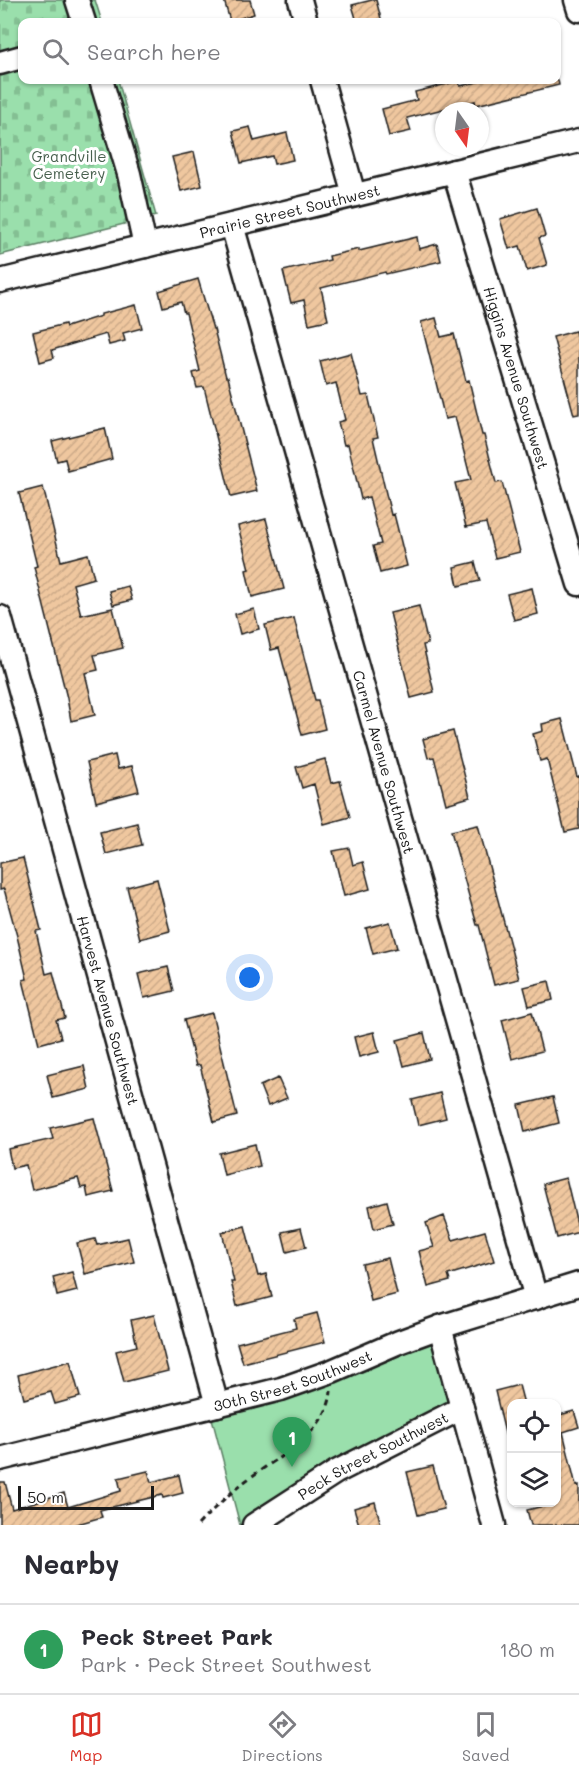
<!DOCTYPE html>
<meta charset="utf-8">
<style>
body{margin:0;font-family:Mali,sans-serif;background:#f7f7f7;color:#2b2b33}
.controls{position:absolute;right:18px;bottom:18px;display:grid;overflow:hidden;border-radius:12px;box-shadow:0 2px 4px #0004}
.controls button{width:54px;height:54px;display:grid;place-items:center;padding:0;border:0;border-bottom:2px solid #e1e1e2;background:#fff;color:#2b2b33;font:30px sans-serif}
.compass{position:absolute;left:435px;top:102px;width:54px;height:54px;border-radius:50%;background:#fff;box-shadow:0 2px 4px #0004;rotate:166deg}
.scale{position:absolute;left:18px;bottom:15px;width:136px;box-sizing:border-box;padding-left:6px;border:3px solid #1c1c1c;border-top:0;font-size:16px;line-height:21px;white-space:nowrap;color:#1c1c1c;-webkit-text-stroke:4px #fff;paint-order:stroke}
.you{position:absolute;left:250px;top:978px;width:21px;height:21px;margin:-15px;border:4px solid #fff;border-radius:50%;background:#1a73e8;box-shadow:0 0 0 9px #1a73e833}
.badge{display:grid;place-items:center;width:39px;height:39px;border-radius:50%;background:#d93025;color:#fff;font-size:20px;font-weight:700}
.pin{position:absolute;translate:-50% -50px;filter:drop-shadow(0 2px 3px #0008)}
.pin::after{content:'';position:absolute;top:32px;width:21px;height:18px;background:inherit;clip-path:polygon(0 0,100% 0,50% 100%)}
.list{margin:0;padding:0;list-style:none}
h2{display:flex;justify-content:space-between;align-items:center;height:78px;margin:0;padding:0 24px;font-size:26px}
h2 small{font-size:20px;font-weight:400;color:#7c7c81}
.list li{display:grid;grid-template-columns:39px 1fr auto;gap:18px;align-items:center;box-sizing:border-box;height:90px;padding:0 24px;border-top:2px solid #e1e1e2}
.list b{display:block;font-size:22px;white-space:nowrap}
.list p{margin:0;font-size:20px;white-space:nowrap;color:#7c7c81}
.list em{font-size:20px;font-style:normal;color:#7c7c81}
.icon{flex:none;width:33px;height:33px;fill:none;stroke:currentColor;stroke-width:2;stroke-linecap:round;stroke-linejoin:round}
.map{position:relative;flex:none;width:579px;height:1525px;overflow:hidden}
.search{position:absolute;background:#fff;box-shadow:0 2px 4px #0004;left:18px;right:18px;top:18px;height:66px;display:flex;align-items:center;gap:15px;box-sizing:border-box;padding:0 21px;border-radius:12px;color:#7c7c81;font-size:22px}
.sheet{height:168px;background:#fff}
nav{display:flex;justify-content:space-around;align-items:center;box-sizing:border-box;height:84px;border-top:2px solid #e1e1e2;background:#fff;font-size:16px;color:#7c7c81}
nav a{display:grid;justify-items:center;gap:3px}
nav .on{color:#d93025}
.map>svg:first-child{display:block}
.cemetery{fill:url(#cemetery-stones);stroke:#5b7e64;stroke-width:1.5}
.green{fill:#9adfac;stroke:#5b7e64;stroke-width:1.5}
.building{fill:url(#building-hatch);stroke:#1c1c1c;stroke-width:1.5}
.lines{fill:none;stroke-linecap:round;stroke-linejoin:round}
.minor-casing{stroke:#1c1c1c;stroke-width:27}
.path{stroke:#1c1c1c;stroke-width:3;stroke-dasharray:6 4.5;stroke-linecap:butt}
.minor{stroke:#fff;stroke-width:22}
.labels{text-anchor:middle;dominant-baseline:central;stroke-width:6;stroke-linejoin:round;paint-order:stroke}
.park-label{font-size:15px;fill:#48604e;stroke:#fff}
.street-label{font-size:15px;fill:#1c1c1c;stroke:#fff}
</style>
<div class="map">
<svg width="579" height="1525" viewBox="0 0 579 1525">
<defs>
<pattern id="cemetery-stones" width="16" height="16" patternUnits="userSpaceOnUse" patternTransform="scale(1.5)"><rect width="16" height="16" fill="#9adfac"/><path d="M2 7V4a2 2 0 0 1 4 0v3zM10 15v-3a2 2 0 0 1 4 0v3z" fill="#84bf93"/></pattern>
<pattern id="building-hatch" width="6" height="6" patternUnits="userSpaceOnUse" patternTransform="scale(1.5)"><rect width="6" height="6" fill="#efc79f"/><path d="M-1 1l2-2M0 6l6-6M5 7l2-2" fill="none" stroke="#ca8"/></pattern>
</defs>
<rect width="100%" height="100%" fill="#fff"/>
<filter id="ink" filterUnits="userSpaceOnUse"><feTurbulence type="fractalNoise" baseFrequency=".0167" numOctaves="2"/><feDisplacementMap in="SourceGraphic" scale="12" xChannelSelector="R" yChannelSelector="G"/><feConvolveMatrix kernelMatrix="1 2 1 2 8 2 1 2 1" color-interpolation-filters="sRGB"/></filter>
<g filter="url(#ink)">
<path class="cemetery" d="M0 0H95L102 22H22V80H118L156 216 0 255Z"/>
<path class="green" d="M440 1327 462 1408 257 1525H240L209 1407Z"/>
<path class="building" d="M224 0H250L254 14 230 21Z
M372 0H376L382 22H357L352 5Z
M486 80H558L559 85 476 105 475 101 407 118 411 131 389 136 382 109 417 100 415 92 459 81 460 86Z
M250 127 254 141 287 133 293 160 274 164 272 156 241 163 233 131Z
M194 152 202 186 181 191 172 157Z
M537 208 545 236 539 238 547 265 527 271 520 246 509 249 500 219Z
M417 237 419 249 437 244 441 261 386 274 385 272 321 288 328 320 309 324 304 300 291 303 283 271 330 260 329 256 359 249V251Z
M198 279 213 329H214L226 377H228L257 491 231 497 204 387 197 388 193 373 200 371 186 313H184L181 302 163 307 159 291Z
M136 305 142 328 123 333 125 341 109 345 106 334 52 350 54 358 40 362 33 332 65 324 66 327 101 316V314Z
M436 318 441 337 454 334 466 381 469 380 482 435H484L496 483 502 482 520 552 495 558 486 523 466 527 455 483 471 480 455 417 445 419 421 322Z
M575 331 579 347V414L574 415 553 337Z
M351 353 362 396 368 395 378 437 373 438 391 515 394 514 407 566 380 573 373 546 381 544 369 497 361 499 348 444 344 445 338 422 345 420 336 383 326 386 320 361Z
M105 428 112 459 68 471 65 459 57 461 52 441Z
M43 487 61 561 88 554 94 578 73 584 81 615 113 608 123 648 94 655 98 670 85 673 95 715 71 721 67 698 34 567 37 566 19 493Z
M266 519 284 589 252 597 246 570 249 569 238 526Z
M475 562 480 581 458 586 454 567Z
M128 586 132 600 113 605 109 591Z
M532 588 538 614 514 620 507 594Z
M419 606 428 644 423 645 434 692 411 698 390 613Z
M254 609 259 629 240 634 235 614Z
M294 618 315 700H318L325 729 302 735 279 648 271 650 265 625Z
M562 719 577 777 579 776V829L565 832 547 759 540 761 533 734 543 731 542 724Z
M453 731 470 797 446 804 434 757 428 758 423 739Z
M115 755 118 769 132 766 139 791 96 802 87 762Z
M325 759 331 783 340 781 350 817 324 824 314 784 302 788 296 767Z
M137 823 142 845 106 854 100 832Z
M478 825 519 979 494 985 479 925H477L451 831Z
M349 848 353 865 363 862 370 889 344 896 333 851Z
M23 858 41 930 36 931 46 974 53 972 65 1018 56 1020 61 1038 39 1044 23 980 27 979 17 936 4 889 0 890V863Z
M157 879 170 931 140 939 127 887Z
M390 922 397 948 373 954 366 928Z
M168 967 174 991 144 998 138 974Z
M549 981 553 1000 529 1006 524 987Z
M532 1012 542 1051 512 1059 502 1020Z
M212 1013 237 1116 214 1122 200 1065 196 1066 184 1020Z
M374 1032 379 1052 359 1057 354 1037Z
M424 1033 430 1059 404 1066 397 1040Z
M84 1066 89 1089 53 1098 47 1075Z
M278 1078 287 1098 268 1106 260 1086Z
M440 1093 446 1118 418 1125 412 1100Z
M553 1097 559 1123 525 1132 519 1105Z
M94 1118 113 1191 88 1197 86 1187 81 1188 78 1178 32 1190 26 1165 12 1168 8 1149 53 1139 50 1128Z
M255 1144 260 1166 224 1175 219 1153Z
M566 1178 579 1232 557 1238 543 1184Z
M387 1201 393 1224 374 1229 369 1206Z
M444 1216 453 1240 485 1231 494 1261 448 1275 450 1281 428 1287 419 1251 434 1247 426 1223Z
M245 1226 258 1276 266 1274 272 1297 237 1306 231 1282H234L222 1232Z
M301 1228 306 1247 287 1252 282 1232Z
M128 1238 134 1262 85 1274 77 1243 95 1239 97 1245Z
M388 1258 397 1294 371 1301 362 1264Z
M72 1272 77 1291 57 1296 53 1277Z
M317 1313 325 1342 243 1363 237 1343 296 1328 294 1319Z
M154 1315 168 1371 124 1382 116 1351 137 1346 131 1320Z
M70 1361 80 1397 55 1404 51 1392 24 1399 18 1375Z
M519 1385 524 1404H512V1437H506L495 1391Z
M574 1411 579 1427 563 1432 576 1486 579 1485V1525H531L527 1510 556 1503V1430L560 1429 556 1416Z
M433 1466 444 1509 418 1515 407 1472Z
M148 1471 151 1482 179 1475 183 1493 163 1498 162 1495 100 1510 102 1517 74 1525H0V1482H5L12 1509 64 1493 68 1507 121 1491 118 1478Z
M375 1502 381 1525H359L354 1508Z"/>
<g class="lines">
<defs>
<g id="minor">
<path d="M77 0 84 22"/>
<path d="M300 0 306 22"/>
<path d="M576 0 579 10"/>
<path d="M0 63 22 57"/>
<path d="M101 80 129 174 145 246"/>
<path d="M322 80 354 195"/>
<path id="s1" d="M454 171 579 584"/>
<path id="s2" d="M232 225 536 1298"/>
<path id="s3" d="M0 281 579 141"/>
<path id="s4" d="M0 617 217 1405"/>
<path d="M440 1327 494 1525"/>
<path id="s5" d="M0 1459 281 1389 332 1371 399 1342 440 1327 579 1284"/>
<path id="s6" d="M254 1525 336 1472 462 1408"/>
</g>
</defs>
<use href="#minor" class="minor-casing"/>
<path class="path" d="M198 1525C212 1510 227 1496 243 1483 273 1459 328 1435 331 1391"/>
<use href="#minor" class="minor"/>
</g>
</g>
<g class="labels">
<g class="park-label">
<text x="69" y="156">Grandville<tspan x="69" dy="17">Cemetery</tspan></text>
</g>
<g class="street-label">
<text stroke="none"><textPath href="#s3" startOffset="298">Prairie Street Southwest</textPath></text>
<text stroke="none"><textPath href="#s1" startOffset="216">Higgins Avenue Southwest</textPath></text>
<text stroke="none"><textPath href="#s2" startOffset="558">Carmel Avenue Southwest</textPath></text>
<text stroke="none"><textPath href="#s4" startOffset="408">Harvest Avenue Southwest</textPath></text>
<text stroke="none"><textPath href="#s5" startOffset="303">30th Street Southwest</textPath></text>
<text stroke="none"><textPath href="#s6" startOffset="138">Peck Street Southwest</textPath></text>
</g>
</g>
</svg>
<div class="controls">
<button><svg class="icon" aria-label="locate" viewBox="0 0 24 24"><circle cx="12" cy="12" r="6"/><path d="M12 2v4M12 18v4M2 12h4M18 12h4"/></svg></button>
<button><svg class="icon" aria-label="layers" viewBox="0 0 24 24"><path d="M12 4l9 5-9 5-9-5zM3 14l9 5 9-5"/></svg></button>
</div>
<svg class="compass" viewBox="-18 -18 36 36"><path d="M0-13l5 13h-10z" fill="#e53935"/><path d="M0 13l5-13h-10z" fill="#7c7c81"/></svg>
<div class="scale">50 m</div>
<div class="you"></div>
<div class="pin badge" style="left:292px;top:1467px;background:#2e9e5b">1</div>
<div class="search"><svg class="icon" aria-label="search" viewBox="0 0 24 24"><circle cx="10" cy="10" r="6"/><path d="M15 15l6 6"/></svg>Search here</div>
</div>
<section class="sheet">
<h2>Nearby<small></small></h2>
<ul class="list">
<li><span class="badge" style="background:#2e9e5b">1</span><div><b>Peck Street Park</b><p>Park · Peck Street Southwest</p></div><em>180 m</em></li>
</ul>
</section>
<nav>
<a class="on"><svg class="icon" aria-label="map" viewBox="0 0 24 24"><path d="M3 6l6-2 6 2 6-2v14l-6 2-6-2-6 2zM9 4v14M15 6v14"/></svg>Map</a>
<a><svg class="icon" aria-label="directions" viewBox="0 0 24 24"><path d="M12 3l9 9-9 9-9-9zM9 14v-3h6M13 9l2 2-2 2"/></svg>Directions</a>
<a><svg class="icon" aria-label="saved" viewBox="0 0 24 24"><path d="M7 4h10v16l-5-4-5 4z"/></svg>Saved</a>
</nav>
